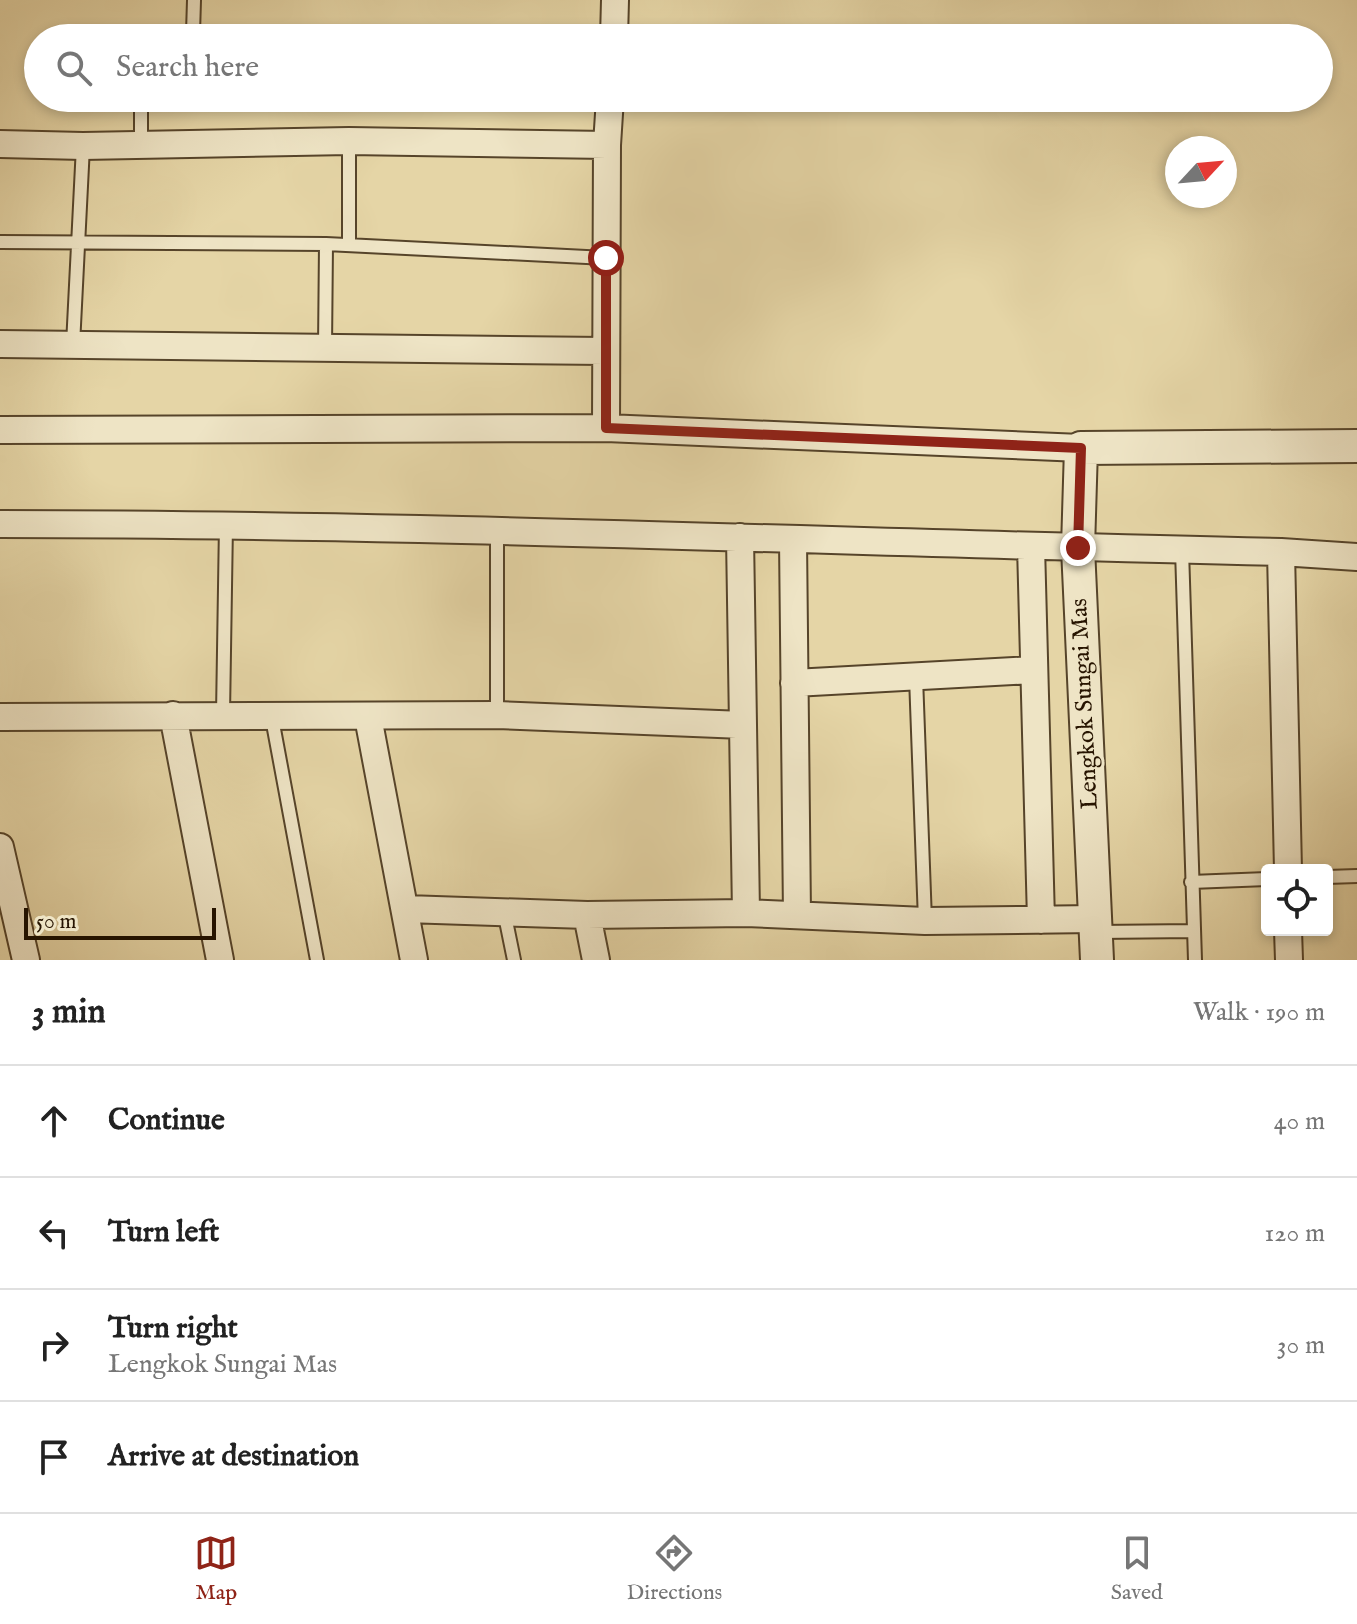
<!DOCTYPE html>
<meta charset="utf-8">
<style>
body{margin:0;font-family:"IM FELL English",serif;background:#f6f6f6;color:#222}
.controls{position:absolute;right:24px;bottom:24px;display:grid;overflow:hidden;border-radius:8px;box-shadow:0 4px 12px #0003}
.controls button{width:72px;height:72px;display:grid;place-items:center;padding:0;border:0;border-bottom:2px solid #e0e0e0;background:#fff;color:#222;font:40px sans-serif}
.compass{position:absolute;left:1165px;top:136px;width:72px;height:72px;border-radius:50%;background:#fff;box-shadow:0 4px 12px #0003;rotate:64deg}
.scale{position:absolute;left:24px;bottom:20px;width:192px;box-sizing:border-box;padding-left:8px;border:4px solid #271400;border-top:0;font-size:22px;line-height:28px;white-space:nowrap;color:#271400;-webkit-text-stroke:6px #eee4c5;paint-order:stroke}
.stop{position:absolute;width:24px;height:24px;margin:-18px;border:6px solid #8f2418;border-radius:50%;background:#fff}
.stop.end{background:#8f2418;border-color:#fff;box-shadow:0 2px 8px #0008}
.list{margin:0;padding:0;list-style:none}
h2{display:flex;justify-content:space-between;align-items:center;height:104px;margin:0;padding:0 32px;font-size:34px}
h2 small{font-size:26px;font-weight:400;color:#767676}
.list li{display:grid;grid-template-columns:52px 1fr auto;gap:24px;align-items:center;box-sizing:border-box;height:112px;padding:0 32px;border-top:2px solid #e0e0e0}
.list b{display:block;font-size:30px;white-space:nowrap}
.list p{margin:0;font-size:26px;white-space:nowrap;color:#767676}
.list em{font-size:26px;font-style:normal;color:#767676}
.icon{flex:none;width:44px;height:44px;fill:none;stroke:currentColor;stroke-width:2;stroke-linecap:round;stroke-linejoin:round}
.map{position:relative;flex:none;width:1357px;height:960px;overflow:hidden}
.search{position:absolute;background:#fff;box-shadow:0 4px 12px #0003;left:24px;right:24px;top:24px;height:88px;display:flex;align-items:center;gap:20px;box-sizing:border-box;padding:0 28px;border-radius:44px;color:#767676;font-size:30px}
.sheet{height:552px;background:#fff}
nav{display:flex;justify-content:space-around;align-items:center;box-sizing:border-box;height:112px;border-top:2px solid #e0e0e0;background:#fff;font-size:22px;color:#767676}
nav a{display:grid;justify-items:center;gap:4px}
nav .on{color:#8f2418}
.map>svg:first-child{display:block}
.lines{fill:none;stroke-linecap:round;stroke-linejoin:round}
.service-casing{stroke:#56442a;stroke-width:16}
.minor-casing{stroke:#56442a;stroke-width:30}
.tertiary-casing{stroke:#56442a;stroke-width:36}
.service{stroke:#eee4c5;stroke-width:12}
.minor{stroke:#eee4c5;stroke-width:26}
.tertiary{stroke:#eee4c5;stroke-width:32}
.route{stroke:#8f2418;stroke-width:10}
.labels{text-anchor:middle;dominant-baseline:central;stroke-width:6;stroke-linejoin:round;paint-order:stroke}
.street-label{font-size:24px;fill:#271400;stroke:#eee4c5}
</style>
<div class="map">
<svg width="1357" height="960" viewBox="0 0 1357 960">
<rect width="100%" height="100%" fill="#e5d5a6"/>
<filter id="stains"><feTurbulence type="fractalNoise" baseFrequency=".0025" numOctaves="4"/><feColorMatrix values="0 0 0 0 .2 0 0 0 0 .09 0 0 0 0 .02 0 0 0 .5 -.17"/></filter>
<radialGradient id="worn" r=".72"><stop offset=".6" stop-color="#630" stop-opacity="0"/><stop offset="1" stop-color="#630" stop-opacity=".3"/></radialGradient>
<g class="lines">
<defs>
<path id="service" d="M193 33 194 0
M140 38V33L366 38
M141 98V145
M349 141V245
M0 242 326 244 606 258
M73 345 83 146
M325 348 326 244
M1182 550 1195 960
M916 677 925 921
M271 713 317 960
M223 714 226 524
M497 715V529
M1327 877 1357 876
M1191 882 1267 879
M504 911 514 960
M1097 932 1194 931"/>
<path id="minor" d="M614 38 615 0
M0 144 83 146 349 141 607 145 606 428
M607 145 610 98
M0 344 604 351
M0 430 606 428 1081 448
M0 524C427 524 854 543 1281 552L1357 557
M740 537 746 913
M793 540 797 915
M1031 546 1041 920
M1281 552 1288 870
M794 683 1033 670
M173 715 220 960
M0 717 497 715 743 725
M368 717 414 960
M0 847 26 960
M406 909 587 915 746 913 925 921 1095 919
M587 915 596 960
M1288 930 1289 960"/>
<path id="tertiary" d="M1097 960 1078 548 1081 448 1357 446"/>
</defs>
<use href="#service" class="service-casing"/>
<use href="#minor" class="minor-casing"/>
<use href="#tertiary" class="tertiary-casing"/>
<use href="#service" class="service"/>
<use href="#minor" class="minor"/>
<use href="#tertiary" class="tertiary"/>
</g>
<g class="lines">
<path class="route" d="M606 258V428L1081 448 1078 548"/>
</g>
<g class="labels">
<g class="street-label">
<text transform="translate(1085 704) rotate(-93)">Lengkok Sungai Mas</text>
</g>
</g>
<rect width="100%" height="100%" filter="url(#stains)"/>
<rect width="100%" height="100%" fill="url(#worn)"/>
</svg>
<div class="controls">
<button><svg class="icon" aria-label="locate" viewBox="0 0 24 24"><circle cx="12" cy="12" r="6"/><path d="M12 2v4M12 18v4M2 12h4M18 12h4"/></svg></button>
</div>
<svg class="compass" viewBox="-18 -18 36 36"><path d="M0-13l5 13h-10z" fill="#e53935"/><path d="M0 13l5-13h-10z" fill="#767676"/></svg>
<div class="scale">50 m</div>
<div class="stop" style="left:606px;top:258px"></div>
<div class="stop end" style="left:1078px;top:548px"></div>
<div class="search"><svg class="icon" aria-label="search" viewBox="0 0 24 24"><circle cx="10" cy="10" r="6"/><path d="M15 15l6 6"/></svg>Search here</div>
</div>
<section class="sheet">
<h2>3 min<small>Walk · 190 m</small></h2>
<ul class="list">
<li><svg class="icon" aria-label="ahead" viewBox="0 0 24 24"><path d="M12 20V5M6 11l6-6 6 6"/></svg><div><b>Continue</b></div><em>40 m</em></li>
<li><svg class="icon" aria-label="left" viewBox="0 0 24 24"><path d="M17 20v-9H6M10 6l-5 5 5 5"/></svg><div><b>Turn left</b></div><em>120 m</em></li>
<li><svg class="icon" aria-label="right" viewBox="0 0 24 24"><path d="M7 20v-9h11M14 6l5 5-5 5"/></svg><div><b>Turn right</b><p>Lengkok Sungai Mas</p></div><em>30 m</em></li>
<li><svg class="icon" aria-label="arrive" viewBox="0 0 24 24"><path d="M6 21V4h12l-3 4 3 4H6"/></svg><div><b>Arrive at destination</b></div></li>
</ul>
</section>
<nav>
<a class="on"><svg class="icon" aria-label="map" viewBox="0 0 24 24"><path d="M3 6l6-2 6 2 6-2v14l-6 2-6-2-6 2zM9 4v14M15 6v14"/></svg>Map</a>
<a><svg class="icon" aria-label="directions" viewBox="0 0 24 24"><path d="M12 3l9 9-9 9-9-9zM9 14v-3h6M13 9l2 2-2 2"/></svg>Directions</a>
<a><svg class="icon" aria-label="saved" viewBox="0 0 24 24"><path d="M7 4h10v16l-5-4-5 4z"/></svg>Saved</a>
</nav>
